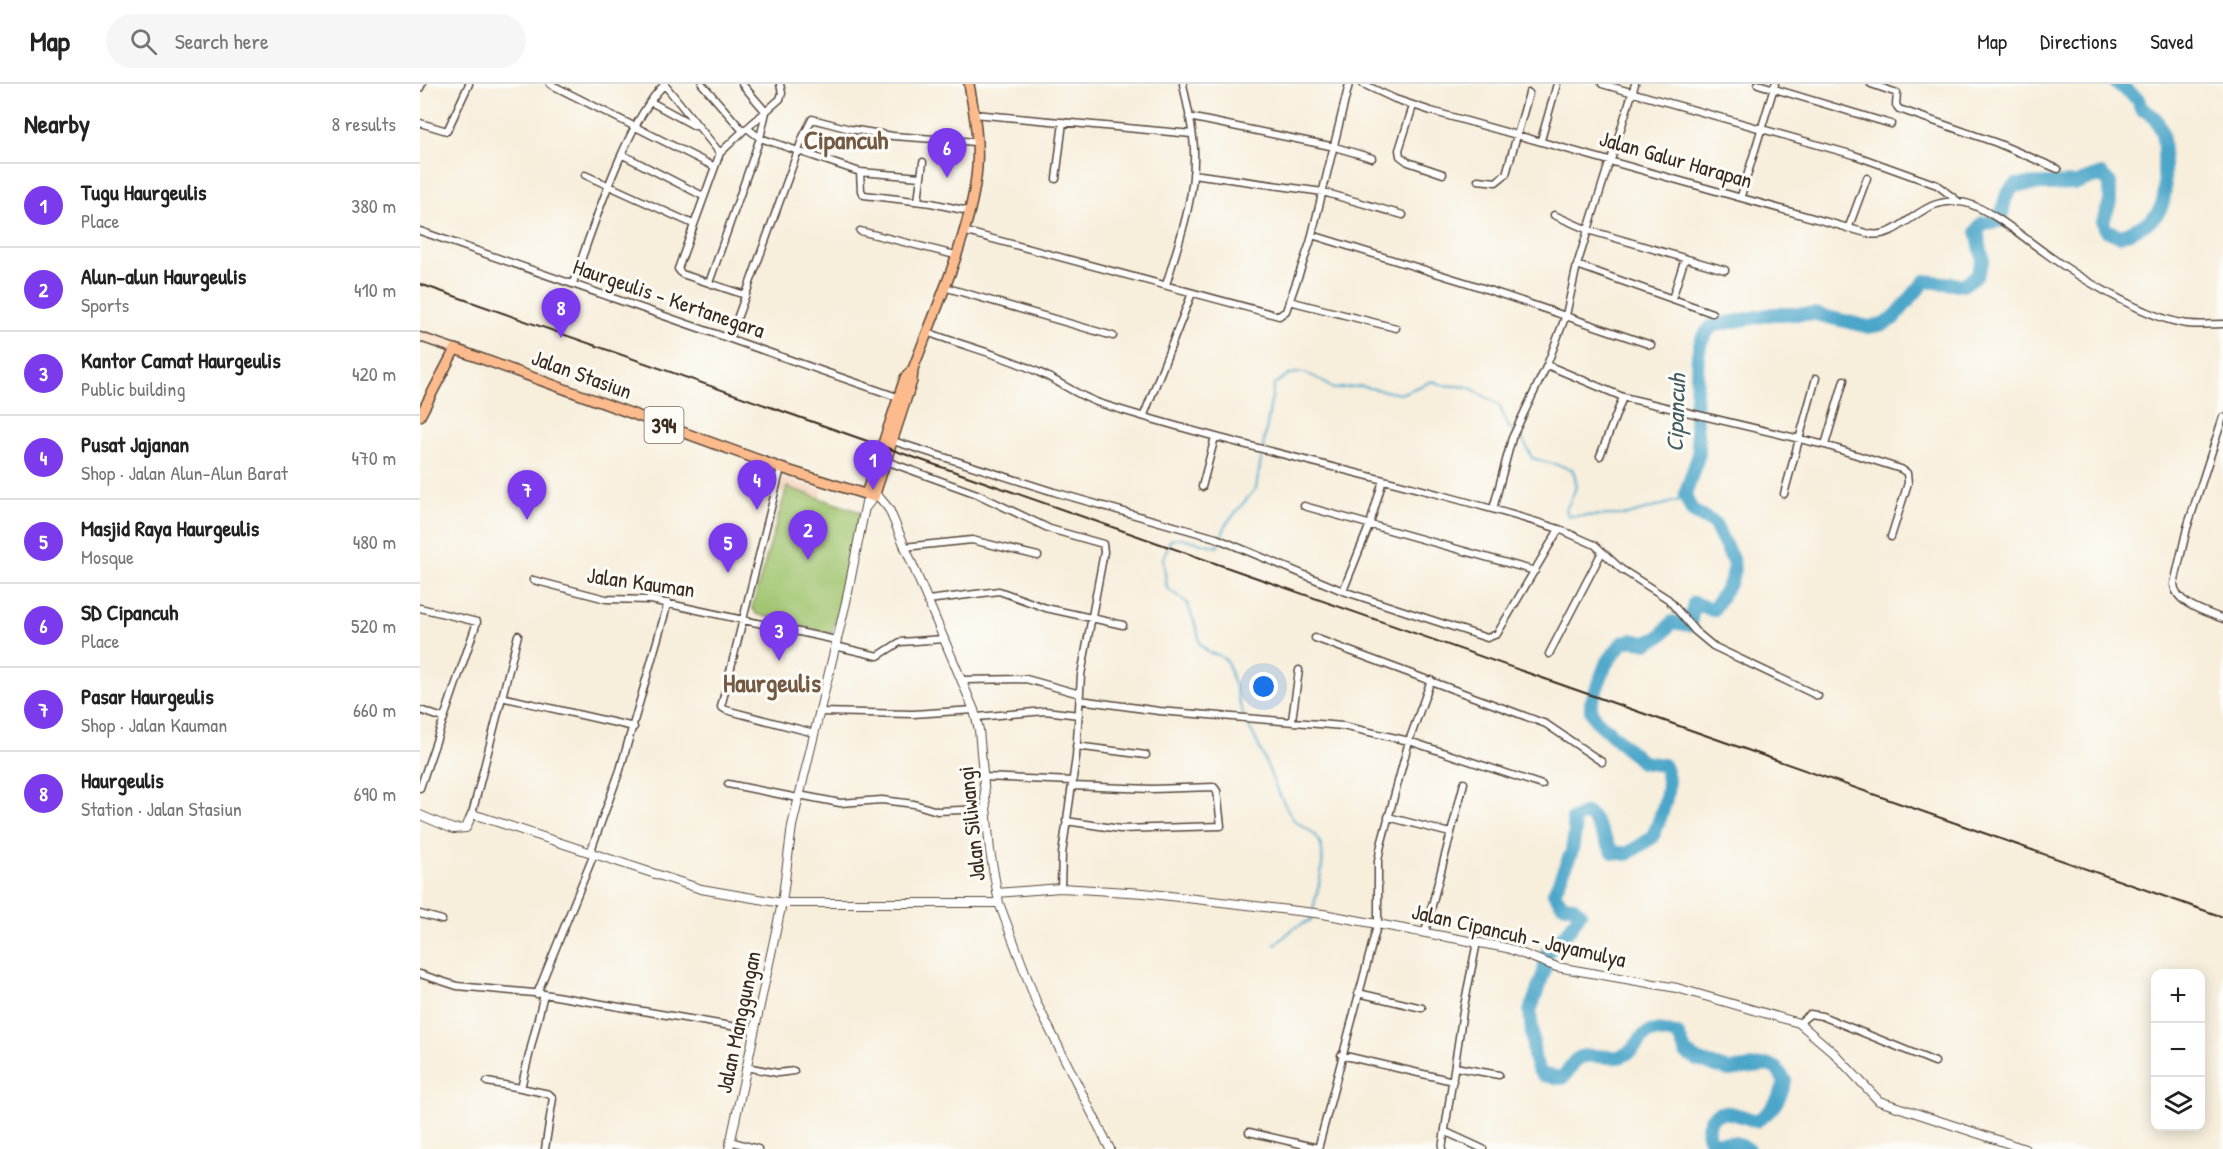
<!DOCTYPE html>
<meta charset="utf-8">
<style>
body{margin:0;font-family:"Patrick Hand",sans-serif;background:#f6f6f6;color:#222}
.controls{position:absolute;right:18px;bottom:18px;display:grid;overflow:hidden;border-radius:12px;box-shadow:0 3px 15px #0003}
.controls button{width:54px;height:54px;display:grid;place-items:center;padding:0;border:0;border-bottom:2px solid #e0e0e0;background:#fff;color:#222;font:30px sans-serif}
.you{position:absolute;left:844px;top:603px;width:21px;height:21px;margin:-15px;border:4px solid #fff;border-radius:50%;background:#1a73e8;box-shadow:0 0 0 9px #1a73e833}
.badge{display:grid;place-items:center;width:39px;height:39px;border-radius:50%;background:#7c3aed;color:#fff;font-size:20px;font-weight:700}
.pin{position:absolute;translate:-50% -50px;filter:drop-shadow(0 2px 3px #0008)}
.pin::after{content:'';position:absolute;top:32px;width:21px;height:18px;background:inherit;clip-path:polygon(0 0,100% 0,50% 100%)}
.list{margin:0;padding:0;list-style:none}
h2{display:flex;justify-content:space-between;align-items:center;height:78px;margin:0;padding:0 24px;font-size:26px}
h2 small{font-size:20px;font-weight:400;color:#767676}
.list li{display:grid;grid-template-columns:39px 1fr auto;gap:18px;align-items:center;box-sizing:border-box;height:84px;padding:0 24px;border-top:2px solid #e0e0e0}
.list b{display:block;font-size:22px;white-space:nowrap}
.list p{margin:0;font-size:20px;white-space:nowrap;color:#767676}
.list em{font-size:20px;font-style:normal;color:#767676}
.icon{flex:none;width:33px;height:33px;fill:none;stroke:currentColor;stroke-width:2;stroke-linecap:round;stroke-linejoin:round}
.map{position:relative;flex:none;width:1803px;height:1065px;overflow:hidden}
header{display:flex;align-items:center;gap:36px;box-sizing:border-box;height:84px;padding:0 30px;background:#fff;border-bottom:2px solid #e0e0e0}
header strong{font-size:28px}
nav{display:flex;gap:33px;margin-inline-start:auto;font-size:21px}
.search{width:420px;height:54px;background:#f6f6f6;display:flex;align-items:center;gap:15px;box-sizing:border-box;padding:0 21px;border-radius:33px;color:#767676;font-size:22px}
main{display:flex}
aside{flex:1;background:#fff}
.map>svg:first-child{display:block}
.built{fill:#f4d3c0}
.green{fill:#a0c46e;stroke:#6e7746;stroke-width:1.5}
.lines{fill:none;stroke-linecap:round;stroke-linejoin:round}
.stream{stroke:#4ca6c9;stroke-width:2}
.river{stroke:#4ca6c9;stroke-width:14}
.minor-casing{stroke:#57473a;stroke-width:9}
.tertiary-casing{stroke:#57473a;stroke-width:10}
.secondary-casing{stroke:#57473a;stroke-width:11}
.primary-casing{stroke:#57473a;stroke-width:12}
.minor{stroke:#fff;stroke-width:6}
.tertiary{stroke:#fff;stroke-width:8}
.secondary{stroke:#fde4d1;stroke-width:8}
.primary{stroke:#fbbb8d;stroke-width:9}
.rail{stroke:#3b2a1e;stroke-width:2}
.labels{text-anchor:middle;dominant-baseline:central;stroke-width:6;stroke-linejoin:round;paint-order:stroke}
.shield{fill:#fdfcf7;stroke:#75695f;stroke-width:1.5}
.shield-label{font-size:21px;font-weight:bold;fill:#3b2a1e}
.street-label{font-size:22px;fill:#3b2a1e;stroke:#fdfcf7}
.water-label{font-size:24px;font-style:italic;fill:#425c62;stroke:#fdfcf7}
.quarter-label{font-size:26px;font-weight:bold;fill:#745a42;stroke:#fdfcf7}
</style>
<header>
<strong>Map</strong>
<div class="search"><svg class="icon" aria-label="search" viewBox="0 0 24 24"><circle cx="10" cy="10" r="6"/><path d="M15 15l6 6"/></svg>Search here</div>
<nav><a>Map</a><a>Directions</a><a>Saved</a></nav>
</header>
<main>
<aside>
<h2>Nearby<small>8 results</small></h2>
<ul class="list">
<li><span class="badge">1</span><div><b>Tugu Haurgeulis</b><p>Place</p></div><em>380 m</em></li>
<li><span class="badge">2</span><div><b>Alun-alun Haurgeulis</b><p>Sports</p></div><em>410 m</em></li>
<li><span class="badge">3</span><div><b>Kantor Camat Haurgeulis</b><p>Public building</p></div><em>420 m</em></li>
<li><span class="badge">4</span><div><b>Pusat Jajanan</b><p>Shop · Jalan Alun-Alun Barat</p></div><em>470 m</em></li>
<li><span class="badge">5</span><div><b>Masjid Raya Haurgeulis</b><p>Mosque</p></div><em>480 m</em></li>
<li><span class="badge">6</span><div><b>SD Cipancuh</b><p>Place</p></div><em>520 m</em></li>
<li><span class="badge">7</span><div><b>Pasar Haurgeulis</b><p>Shop · Jalan Kauman</p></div><em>660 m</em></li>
<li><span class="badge">8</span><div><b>Haurgeulis</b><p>Station · Jalan Stasiun</p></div><em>690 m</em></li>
</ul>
</aside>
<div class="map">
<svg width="1803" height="1065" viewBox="0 0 1803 1065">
<rect width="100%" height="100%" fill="#fdfcf7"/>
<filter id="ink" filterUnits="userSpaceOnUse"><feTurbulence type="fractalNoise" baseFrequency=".0167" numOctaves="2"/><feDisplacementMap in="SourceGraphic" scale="12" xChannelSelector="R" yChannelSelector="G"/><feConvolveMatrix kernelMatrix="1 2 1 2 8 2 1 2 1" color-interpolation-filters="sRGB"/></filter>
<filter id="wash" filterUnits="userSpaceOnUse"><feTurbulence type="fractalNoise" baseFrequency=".008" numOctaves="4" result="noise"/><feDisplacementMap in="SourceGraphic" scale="24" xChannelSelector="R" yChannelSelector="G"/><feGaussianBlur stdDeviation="1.35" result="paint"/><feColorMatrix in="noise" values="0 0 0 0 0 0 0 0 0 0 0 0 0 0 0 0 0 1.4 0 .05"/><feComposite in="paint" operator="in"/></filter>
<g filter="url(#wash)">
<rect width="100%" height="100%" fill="#f7eedb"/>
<path class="built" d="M362 394 402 406 400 415 367 403 365 411 359 408Z"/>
<path class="green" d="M367 403 440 428 412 550 336 530 332 523Z"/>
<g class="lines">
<path class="stream" d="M823 631 807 577 799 571 789 569 780 560 777 545 767 519 747 504 743 475 750 456 761 454 798 463 806 440 836 404 854 301C877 280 892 289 913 305L940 302 980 310 1013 297 1022 301 1049 303 1079 321 1088 342 1102 353 1112 374 1152 385C1160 401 1154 410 1146 425L1148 432 1208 431 1266 414
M825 636C842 662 849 692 864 719 867 724 870 731 873 735 882 744 895 746 900 759 908 779 894 815 891 836L874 844 855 861"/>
<path class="river" d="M1328 1065 1315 1059 1292 1058C1288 1053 1286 1047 1289 1040 1295 1019 1323 1033 1336 1037 1352 1028 1361 1014 1365 997L1357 985 1349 981 1309 986 1277 976 1266 969 1258 951C1213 938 1228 961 1202 972 1190 977 1168 966 1156 976 1151 980 1148 989 1142 994L1123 991 1118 985 1114 973 1110 927 1124 888 1127 868 1150 845 1160 829 1154 823 1142 820 1134 809 1152 767 1155 747 1153 735 1166 729 1173 734 1193 768 1207 770 1233 753C1240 734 1256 698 1243 681L1222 678 1175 635 1171 627V619L1186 580 1202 559 1212 556 1227 559 1241 552 1252 538 1270 541 1274 519 1293 526 1311 497 1314 486 1313 477 1294 439 1272 427 1265 411 1279 370 1275 330 1278 271 1281 257 1291 242 1352 230H1395L1449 243 1464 240 1473 235 1505 197 1543 201 1557 191 1563 176 1557 147 1563 139 1580 137C1585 124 1582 110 1596 101L1656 99 1681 90 1690 99V118L1683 138 1686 146 1700 152C1714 146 1731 140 1739 127 1747 114 1744 100 1744 86 1744 64 1747 34 1721 25L1718 15 1697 0"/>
</g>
</g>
<g filter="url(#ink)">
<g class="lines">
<defs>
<path id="minor" d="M130 0 295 83
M244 0 300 69
M282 0 323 47 300 69 258 185 262 190 325 211
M943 0 975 15 1011 27 1450 150C1483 156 1501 108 1546 119 1570 125 1603 153 1624 168 1656 192 1722 232 1762 239 1775 242 1789 240 1803 240
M1182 0 1434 71 1517 101 1539 118
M1338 0 1471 40
M1451 0 1477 9 1476 21 1479 25 1577 59 1638 85
M0 4 2 0
M231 18 275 42
M993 22 979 66 980 72 988 78 1023 90
M554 30 772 50
M769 33 915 63 952 74
M0 39 27 47 49 0
M327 44 340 54 440 88 441 107 444 111 511 119 548 127
M326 45 360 15 362 9 360 0
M1121 56 1137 0
M203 71 283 112
M1191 76 1215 0
M440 88 501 93 498 117
M773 90 903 108 983 131
M165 91 273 140
M501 93 503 78
M636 95 643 38
M1058 96 1076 98 1086 90 1109 9
M1321 112 1355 0
M1134 131 1168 146 1305 186
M1428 145 1447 94
M0 147 480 314
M440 147 535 171
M543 147 859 232 866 227 890 159 929 0
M892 151 1051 200 1231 261
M1157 181 1292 229
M153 199C172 147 206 37 245 0
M289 199 340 54 346 28 322 0
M746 201C759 158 776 111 774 65 773 43 767 21 763 0
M524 203 693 252
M1252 215 1265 174
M869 217 976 244
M310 254 383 53 392 35 430 45 473 52 556 58
M1127 281 1203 313 1405 361 1481 385 1487 389 1488 399 1471 453
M724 331 772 209
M1803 333 1767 444 1754 500C1755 520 1787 528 1803 535
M473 357 634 408 796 454 923 507 1067 554 1077 550 1139 445C987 397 830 367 679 319 656 311 639 297 618 288 583 271 543 262 507 248
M1405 361 1424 296
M1180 372 1203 313
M466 377 557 410 630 445 683 460 684 468 661 591 656 673 642 770 641 804
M361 384 301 623 306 626 394 649
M782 403 795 353
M1364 410 1396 294
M884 422 1115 487
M1073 425 1092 354 1127 281 1146 231 1157 181 1190 76
M1139 445 1175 461 1201 485 1248 515 1275 547 1293 562 1398 612
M484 463 552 456 618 472
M113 496 186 515 231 516 416 556
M923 507 950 440 963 396
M508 516 579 507 626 524 703 541
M0 524 57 538 0 704
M895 554 1126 640 1182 678
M415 562 458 572 480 558 524 555
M1129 570 1182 468
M543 596 606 595 660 610
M81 613 214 643
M660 616 739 627 923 642 989 657 1122 701
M0 626 23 634
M399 628 493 630 554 626
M557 633 625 627 659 631
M872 636 879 586
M656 662 726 671
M563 693 653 697
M308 700 378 714
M379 711 420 719 462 716 494 720 517 727 566 725
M52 730 98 551
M968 733 1030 749
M646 737 700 745 801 742 797 707 794 703 732 705 652 702
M170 769 200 686 248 519
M0 830 22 836
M1005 848 1044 699
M0 890 37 902 124 910 334 946
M938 909 1002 924
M117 910 174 770
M124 910 101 1004 129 1010 133 1014 125 1065
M1379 939 1390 930 1402 932 1515 978
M921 971 1033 997
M326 983 358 989 374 987
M1035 983 1079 991
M67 998 101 1004
M829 1048 898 1064
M1026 1048 1063 1065
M310 1057 338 1065
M898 1065 958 838V777L961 761 989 657 1011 596
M1022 1065 1043 927 1057 858"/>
<path id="tertiary" d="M446 423 454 413H459L469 425 554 626 559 646 570 767 579 819 617 920 690 1065
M0 731 33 745 46 744 52 730 62 733 281 805 362 819H579
M577 809 641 804 724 809 903 830 1087 864 1137 883 1257 904 1379 939 1413 968 1459 1017 1605 1065
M309 1065 362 819 372 742 426 518 446 418"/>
<path id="secondary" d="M0 253 35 265"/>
<path id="primary" d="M0 332 35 265 361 384 454 413 492 297 493 285C515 227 553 144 557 83 559 56 554 27 549 0
M446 410 485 294 493 285"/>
</defs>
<use href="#minor" class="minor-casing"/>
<use href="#tertiary" class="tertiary-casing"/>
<use href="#secondary" class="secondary-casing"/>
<use href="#primary" class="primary-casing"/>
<use href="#minor" class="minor"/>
<use href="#tertiary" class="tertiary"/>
<use href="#secondary" class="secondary"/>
<use href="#primary" class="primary"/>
<path class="rail" d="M0 200 1803 833"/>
</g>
</g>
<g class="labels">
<rect class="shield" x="224.5" y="323" width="39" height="36" rx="4.5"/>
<g class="shield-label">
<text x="244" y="341">394</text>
</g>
<g class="street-label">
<text transform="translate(1256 75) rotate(16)">Jalan Galur Harapan</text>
<text transform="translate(249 214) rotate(19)">Haurgeulis - Kertanegara</text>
<text transform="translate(162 290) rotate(20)">Jalan Stasiun</text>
<text transform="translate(221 498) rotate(8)">Jalan Kauman</text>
<text transform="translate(551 740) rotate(-96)">Jalan Siliwangi</text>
<text transform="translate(1099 851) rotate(13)">Jalan Cipancuh - Jayamulya</text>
<text transform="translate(318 938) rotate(-78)">Jalan Manggungan</text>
</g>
<g class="water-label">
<text transform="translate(1255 329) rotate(-88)">Cipancuh</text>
</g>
<g class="quarter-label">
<text x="426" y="55">Cipancuh</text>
<text x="352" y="598">Haurgeulis</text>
</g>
</g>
</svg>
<div class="controls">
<button>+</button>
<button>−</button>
<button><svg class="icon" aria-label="layers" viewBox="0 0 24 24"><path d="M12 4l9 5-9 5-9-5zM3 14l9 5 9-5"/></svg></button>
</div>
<div class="you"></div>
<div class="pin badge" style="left:453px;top:406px">1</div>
<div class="pin badge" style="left:388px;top:476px">2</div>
<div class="pin badge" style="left:359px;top:577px">3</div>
<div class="pin badge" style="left:337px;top:426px">4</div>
<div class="pin badge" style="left:308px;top:489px">5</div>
<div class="pin badge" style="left:527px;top:94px">6</div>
<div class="pin badge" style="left:107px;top:436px">7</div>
<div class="pin badge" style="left:141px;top:254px">8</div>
</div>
</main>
